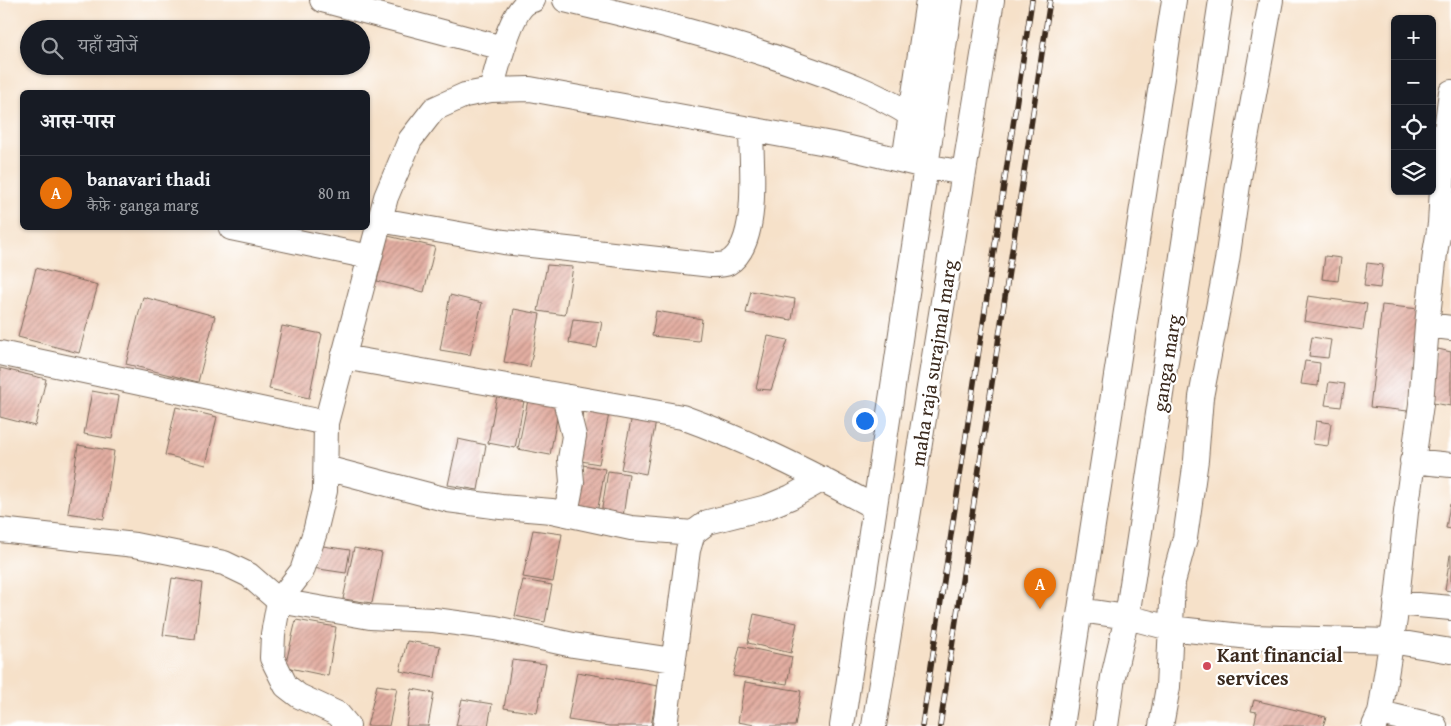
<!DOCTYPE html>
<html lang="hi">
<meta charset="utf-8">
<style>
body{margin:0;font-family:"Gentium Book Plus","Noto Serif Devanagari",serif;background:#20242c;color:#f1f3f6}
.controls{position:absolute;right:15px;top:15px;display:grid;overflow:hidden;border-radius:8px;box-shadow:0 1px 4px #0004}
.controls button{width:45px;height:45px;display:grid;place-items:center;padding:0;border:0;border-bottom:1px solid #363941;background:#171b24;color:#f1f3f6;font:25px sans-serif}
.you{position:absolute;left:864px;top:420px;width:18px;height:18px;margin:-12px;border:4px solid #fff;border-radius:50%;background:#1a73e8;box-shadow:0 0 0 8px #1a73e833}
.badge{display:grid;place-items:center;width:32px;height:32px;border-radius:50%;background:#d1495b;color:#fff;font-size:16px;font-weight:700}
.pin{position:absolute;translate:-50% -41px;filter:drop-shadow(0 1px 2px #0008)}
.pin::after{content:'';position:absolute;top:26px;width:18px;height:15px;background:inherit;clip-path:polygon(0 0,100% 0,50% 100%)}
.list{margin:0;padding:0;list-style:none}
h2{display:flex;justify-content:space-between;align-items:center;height:65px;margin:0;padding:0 20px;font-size:21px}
h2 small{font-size:16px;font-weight:400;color:#9ea1a6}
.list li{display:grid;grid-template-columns:32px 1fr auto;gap:15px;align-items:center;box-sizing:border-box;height:75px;padding:0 20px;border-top:1px solid #363941}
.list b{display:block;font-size:19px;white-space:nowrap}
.list p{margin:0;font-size:16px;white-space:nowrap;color:#9ea1a6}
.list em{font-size:16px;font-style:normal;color:#9ea1a6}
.icon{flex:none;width:28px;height:28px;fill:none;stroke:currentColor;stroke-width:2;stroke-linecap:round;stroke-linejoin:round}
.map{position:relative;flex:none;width:1451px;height:726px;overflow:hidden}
.search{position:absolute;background:#171b24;box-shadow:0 1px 4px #0004;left:20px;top:20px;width:350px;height:55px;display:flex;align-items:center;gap:12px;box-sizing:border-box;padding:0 18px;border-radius:28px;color:#9ea1a6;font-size:19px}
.panel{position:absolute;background:#171b24;box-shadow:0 1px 4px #0004;left:20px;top:90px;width:350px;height:140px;border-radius:8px}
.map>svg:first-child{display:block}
.building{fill:url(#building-hatch)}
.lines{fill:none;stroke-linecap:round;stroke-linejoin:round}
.minor-casing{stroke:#7c6a5a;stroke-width:26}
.minor{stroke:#fff;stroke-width:24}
.rail-casing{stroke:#3b2a1e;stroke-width:5.5}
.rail{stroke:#fff;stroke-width:4;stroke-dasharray:11;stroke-linecap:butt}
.poi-dot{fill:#d1495b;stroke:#fff;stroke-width:2}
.labels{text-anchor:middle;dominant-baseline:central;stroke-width:4.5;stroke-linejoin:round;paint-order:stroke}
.street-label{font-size:20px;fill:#3b2a1e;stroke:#fff}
.poi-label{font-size:20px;font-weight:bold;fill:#3b2a1e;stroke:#fff;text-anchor:start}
</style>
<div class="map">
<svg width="1451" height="726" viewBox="0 0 1451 726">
<defs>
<pattern id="building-hatch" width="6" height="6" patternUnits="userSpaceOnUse" patternTransform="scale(1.25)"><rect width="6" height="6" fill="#e3aea2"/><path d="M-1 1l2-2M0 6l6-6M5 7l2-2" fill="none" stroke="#b98e83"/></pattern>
</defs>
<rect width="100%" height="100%" fill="#fff"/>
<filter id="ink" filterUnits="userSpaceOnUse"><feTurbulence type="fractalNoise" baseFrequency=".02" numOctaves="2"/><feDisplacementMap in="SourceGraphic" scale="10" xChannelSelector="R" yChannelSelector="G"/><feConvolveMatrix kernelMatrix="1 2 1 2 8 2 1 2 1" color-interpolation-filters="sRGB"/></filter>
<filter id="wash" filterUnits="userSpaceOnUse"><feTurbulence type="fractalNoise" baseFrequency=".0096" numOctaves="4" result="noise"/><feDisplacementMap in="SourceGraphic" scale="20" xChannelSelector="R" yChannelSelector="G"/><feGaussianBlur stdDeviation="1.12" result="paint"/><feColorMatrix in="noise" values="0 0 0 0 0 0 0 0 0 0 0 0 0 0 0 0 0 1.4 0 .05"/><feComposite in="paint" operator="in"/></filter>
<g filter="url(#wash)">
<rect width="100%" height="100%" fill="#f6e1c9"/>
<g id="blocks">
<path class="building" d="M388 236 435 247 424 292 377 281Z
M1325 256 1341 258 1338 281 1322 279Z
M1367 263 1383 265 1380 288 1364 286Z
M547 265 573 267 565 315 538 311Z
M36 268 98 285 79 353 18 337Z
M751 291 795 299 792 320 746 313Z
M450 295 482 303 470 355 440 350Z
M1308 296 1367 304 1363 330 1304 321Z
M143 297 215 316 198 382 126 364Z
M1382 305 1419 309 1408 411 1370 407Z
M514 309 540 314 530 367 504 362Z
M656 311 702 319 699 341 652 336Z
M573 319 602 322 597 348 569 343Z
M282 326 322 334 309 398 269 389Z
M768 336 788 340 771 390 756 389Z
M1312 337 1331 340 1328 358 1309 356Z
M1438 349 1451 352V406L1427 402Z
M1305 361 1320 363 1318 386 1301 384Z
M0 368 46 379 35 426 0 417Z
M1329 382 1345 384 1341 407 1325 405Z
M92 391 119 396 112 439 84 434Z
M497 395 524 401 515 448 488 443Z
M528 400 560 402 550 455 518 449Z
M584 405 610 409 599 464 575 460Z
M176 407 217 417 206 465 165 455Z
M632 416 656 421 646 474 621 469Z
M1316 421 1331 423 1328 446 1313 444Z
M458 439 486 445 478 490 448 485Z
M78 445 114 451 104 519 68 513Z
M583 465 605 469 597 513 574 509Z
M608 471 629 474 623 517 601 514Z
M1450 504H1451V529L1446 528Z
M533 530 562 534 553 582 523 577Z
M316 545 350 550 346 573 312 568Z
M354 548 382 553 372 603 343 599Z
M1450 555H1451V591L1445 590Z
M172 578 202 583 195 639 163 635Z
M523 580 552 585 545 622 515 616Z
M754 614 797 623 791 653 748 643Z
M296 620 336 627 328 676 285 667Z
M407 641 440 646 435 678 400 671Z
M740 646 792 657 787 684 733 676Z
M512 660 546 664 537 713 504 708Z
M577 672 658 686 651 726H609L568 720Z
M745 682 801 691 795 726H760L738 722Z
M377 685 397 688 389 726H367Z
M412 689 434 693 428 726H406Z
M462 699 492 704 488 726H456Z
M1254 700 1326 717 1323 726H1254L1257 712 1251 711Z"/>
</g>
</g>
<g filter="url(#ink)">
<use href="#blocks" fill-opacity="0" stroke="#7c6a5a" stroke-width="1"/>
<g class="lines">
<defs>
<path id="minor" d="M322 0 503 48
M565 0C644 19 723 38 800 66 840 80 874 92 911 115
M491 90C497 70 511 4 533 0
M904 161 928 0
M380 220 504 242 712 265C717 265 724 265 728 263 761 244 751 163 751 130
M231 228 370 257
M1427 325 1451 328
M0 353 326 423 325 491 315 532 302 571 279 601 273 634 272 658 286 686 299 696 338 714 348 726
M343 357 682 417C749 441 812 473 874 507
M564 396 574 436 570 459 572 482 566 513
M326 423 386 197 410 140 434 109 465 95 491 90 530 89 837 145 925 166 964 173
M1412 461 1451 465
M326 468 448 500 501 507 552 511 631 528 693 533
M0 530 135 545 224 563 249 575 279 601 370 617 434 620 495 628 573 645 673 660
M1396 603 1451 608
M1080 610 1127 617 1170 628 1250 637 1391 641 1451 651
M1380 713 1435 726
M665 726 688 550 693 533 708 522 767 507 791 497 823 479
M842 726 951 0
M874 726 992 0
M1062 726 1174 0
M1106 726 1113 677 1127 617 1221 0
M1161 726 1168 687 1173 582 1185 538 1196 460 1201 397 1227 261 1239 178 1271 0
M1374 726 1380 713 1395 619 1406 512 1421 404 1427 325 1435 253 1440 224 1445 137 1451 92"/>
</defs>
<use href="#minor" class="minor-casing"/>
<use href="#minor" class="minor"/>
<defs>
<path id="rail" d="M922 726 1032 0
M940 726 1050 0"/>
</defs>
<use href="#rail" class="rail-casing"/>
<use href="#rail" class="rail"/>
</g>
</g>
<circle class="poi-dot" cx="1207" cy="666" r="5"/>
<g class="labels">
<g class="street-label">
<text transform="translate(933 363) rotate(-81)">maha raja surajmal marg</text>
<text transform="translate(1166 363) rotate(-81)">ganga marg</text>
</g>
<g class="poi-label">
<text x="1217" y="654">Kant financial<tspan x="1217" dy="23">services</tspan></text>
</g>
</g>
</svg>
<div class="controls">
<button>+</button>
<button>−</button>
<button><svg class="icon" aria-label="locate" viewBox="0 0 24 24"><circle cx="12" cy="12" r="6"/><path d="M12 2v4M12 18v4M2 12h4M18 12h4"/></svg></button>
<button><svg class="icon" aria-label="layers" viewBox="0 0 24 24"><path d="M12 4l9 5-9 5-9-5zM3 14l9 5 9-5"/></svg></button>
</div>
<div class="you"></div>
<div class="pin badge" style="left:1040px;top:609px;background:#e8710a">A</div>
<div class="search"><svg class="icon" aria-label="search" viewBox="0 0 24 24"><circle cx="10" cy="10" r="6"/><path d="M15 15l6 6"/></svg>यहाँ खोजें</div>
<section class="panel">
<h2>आस-पास<small></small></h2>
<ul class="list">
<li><span class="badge" style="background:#e8710a">A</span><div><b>banavari thadi</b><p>कैफ़े · ganga marg</p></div><em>80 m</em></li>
</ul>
</section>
</div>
